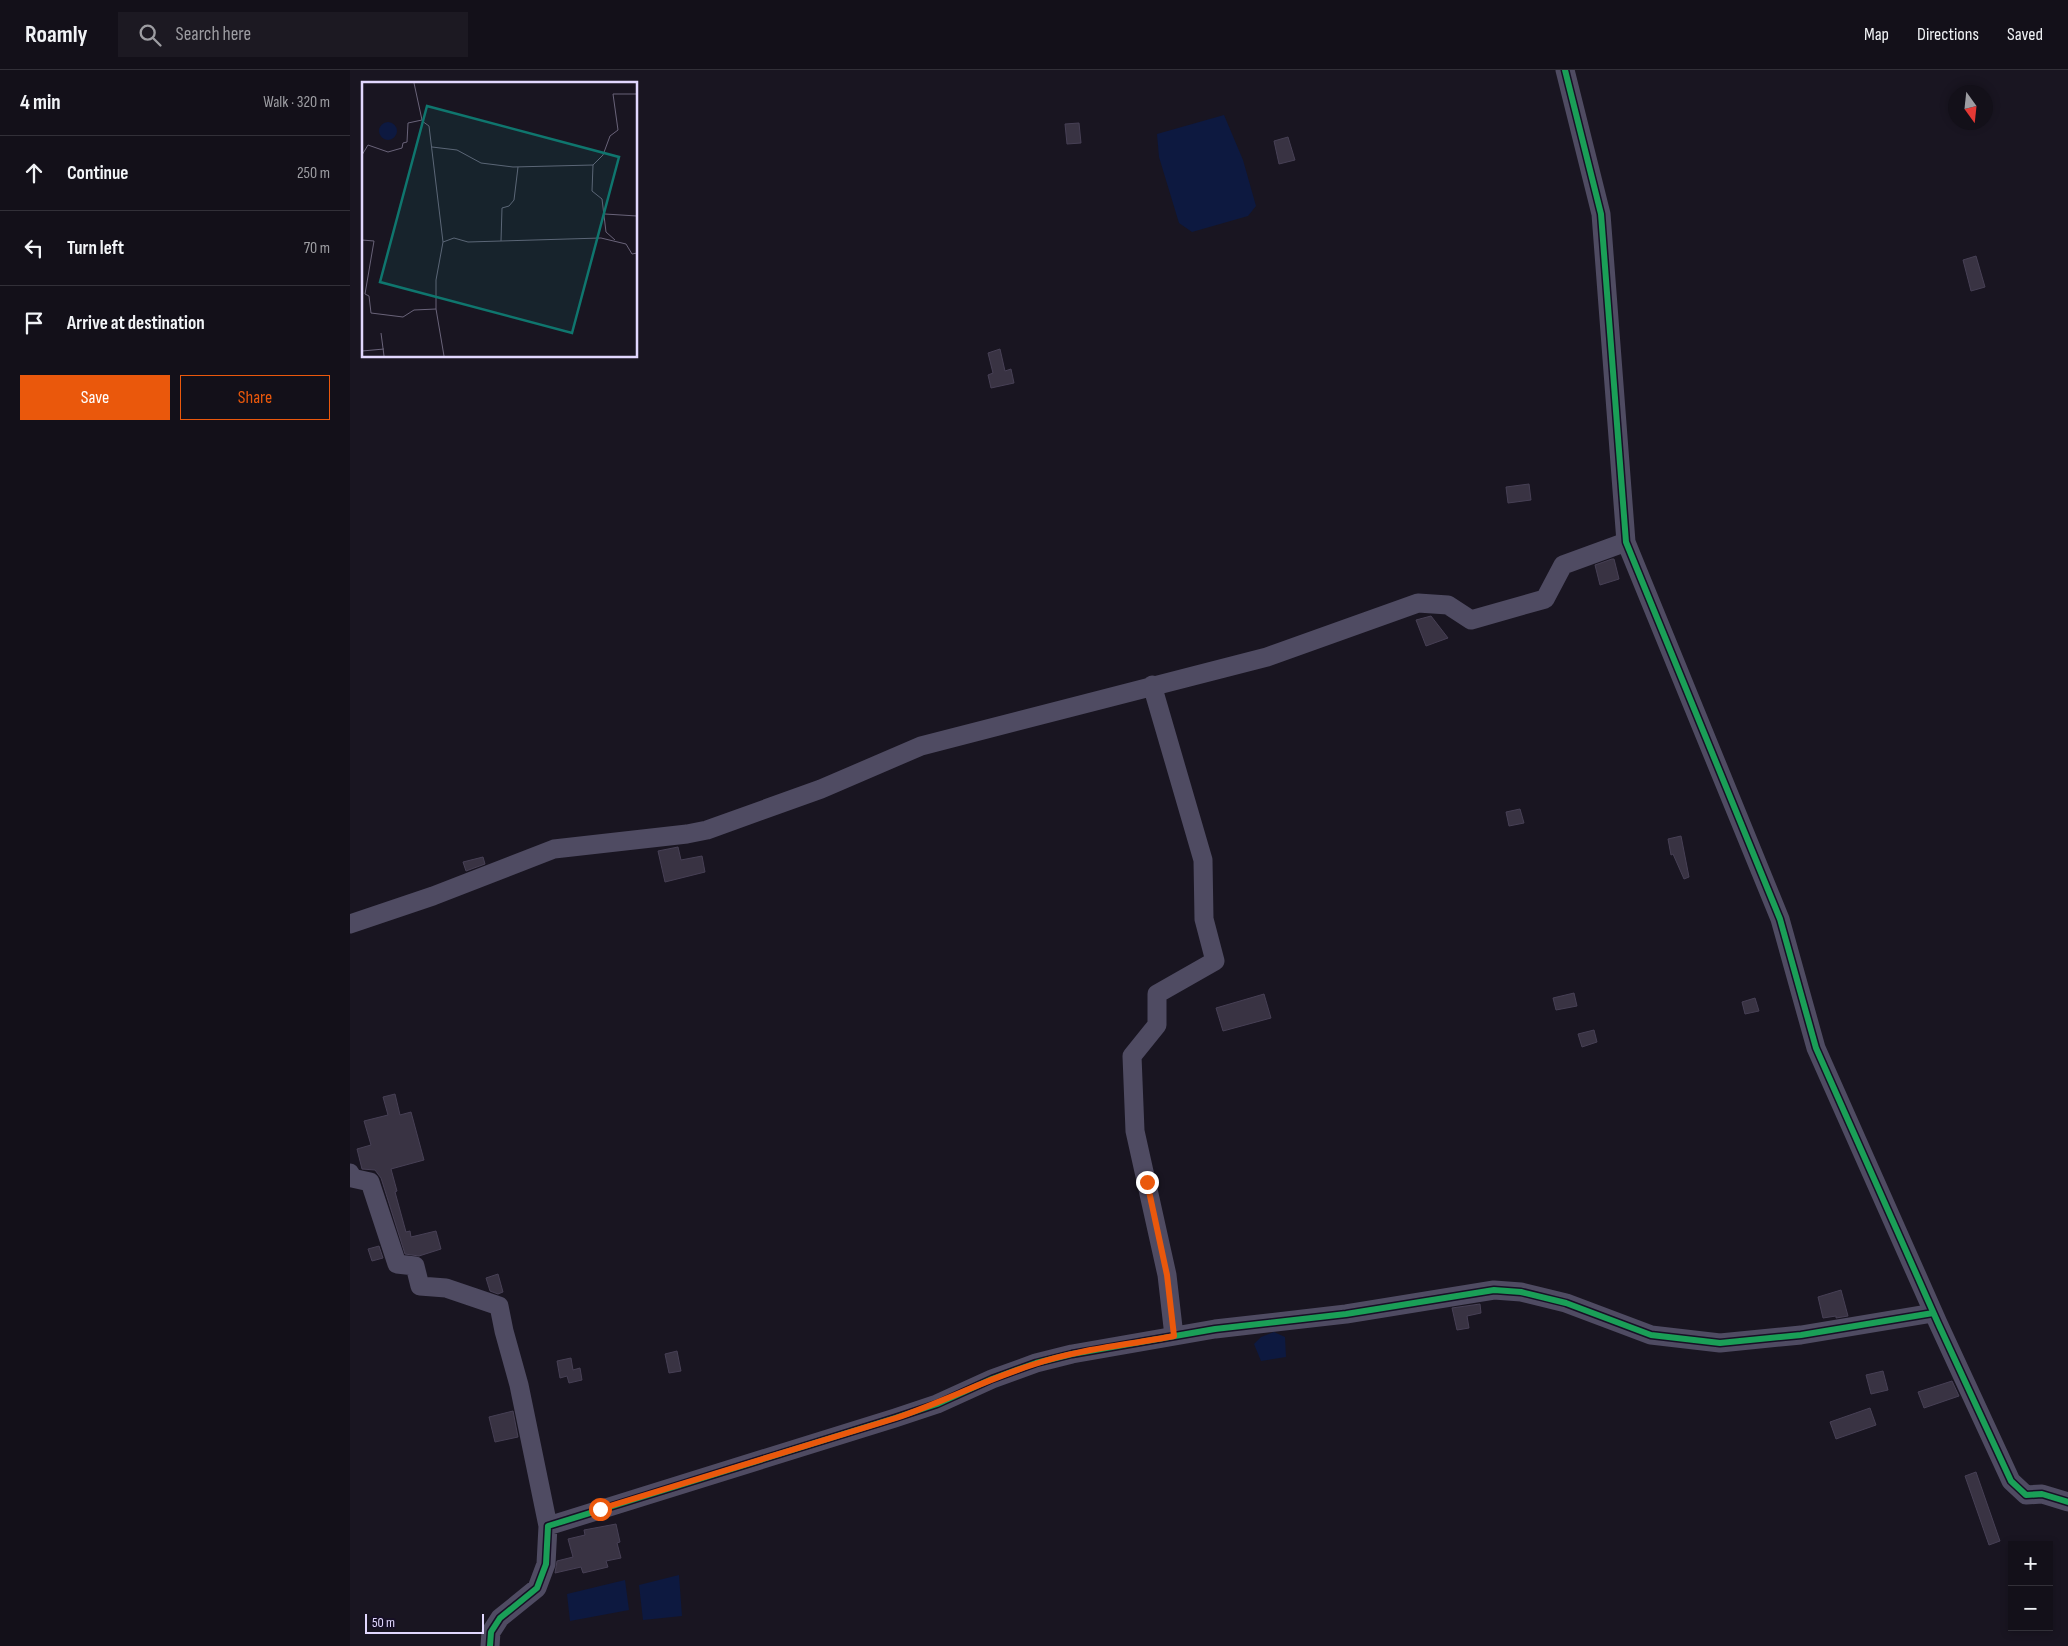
<!DOCTYPE html>
<meta charset="utf-8">
<style>
body{margin:0;font-family:"Sofia Sans Condensed",sans-serif;background:#1c1922;color:#f1f3f6}
.controls{position:absolute;right:15px;bottom:15px;display:grid;overflow:hidden;border-radius:0px;box-shadow:0 2px 8px #0003}
.controls button{width:45px;height:45px;display:grid;place-items:center;padding:0;border:0;border-bottom:1px solid #323038;background:#131019;color:#f1f3f6;font:25px sans-serif}
.compass{position:absolute;left:1598px;top:15px;width:45px;height:45px;border-radius:50%;background:#131019;box-shadow:0 2px 8px #0003;rotate:165deg}
.scale{position:absolute;left:15px;bottom:12px;width:119px;box-sizing:border-box;padding-left:5px;border:2px solid #e1d7fe;border-top:0;font-size:14px;line-height:18px;white-space:nowrap;color:#e1d7fe;-webkit-text-stroke:4px #171026;paint-order:stroke}
.stop{position:absolute;width:15px;height:15px;margin:-11px;border:4px solid #ea580c;border-radius:50%;background:#fff}
.stop.end{background:#ea580c;border-color:#fff;box-shadow:0 1px 5px #0008}
.list{margin:0;padding:0;list-style:none}
h2{display:flex;justify-content:space-between;align-items:center;height:65px;margin:0;padding:0 20px;font-size:21px}
h2 small{font-size:16px;font-weight:400;color:#9d9da2}
.list li{display:grid;grid-template-columns:32px 1fr auto;gap:15px;align-items:center;box-sizing:border-box;height:75px;padding:0 20px;border-top:1px solid #323038}
.list b{display:block;font-size:19px;white-space:nowrap}
.list em{font-size:16px;font-style:normal;color:#9d9da2}
.actions{display:flex;gap:10px;padding:15px 20px}
.actions a{flex:1;padding:11px 0;border:1px solid #ea580c;border-radius:0px;text-align:center;font-size:18px;color:#ea580c}
.actions .main{background:#ea580c;color:#fff}
.icon{flex:none;width:28px;height:28px;fill:none;stroke:currentColor;stroke-width:2;stroke-linecap:round;stroke-linejoin:round}
.map{position:relative;flex:none;width:1718px;height:1576px;overflow:hidden}
header{display:flex;align-items:center;gap:30px;box-sizing:border-box;height:70px;padding:0 25px;background:#131019;border-bottom:1px solid #323038}
header strong{font-size:24px}
nav{display:flex;gap:28px;margin-inline-start:auto;font-size:18px}
.search{width:350px;height:45px;background:#1c1922;display:flex;align-items:center;gap:12px;box-sizing:border-box;padding:0 18px;border-radius:0px;color:#9d9da2;font-size:19px}
main{display:flex}
aside{flex:1;background:#131019}
.map>svg:first-child{display:block}
.water{fill:#0d1940}
.building{fill:#393343;stroke:#474055}
.lines{fill:none;stroke-linecap:round;stroke-linejoin:round}
.minor{stroke:#4f4b62;stroke-width:19}
.cycleway-casing{stroke:#171026;stroke-width:9}
.cycleway{stroke:#1a9f57;stroke-width:6}
.route{stroke:#ea580c;stroke-width:6}
.inset-road{fill:none;stroke:#696379;stroke-width:1}
.view{fill:#0f766e;fill-opacity:0.15;stroke:#0f766e;stroke-width:2.5}
.inset-edge{fill:none;stroke:#e1d7fe;stroke-width:2.5}
</style>
<header>
<strong>Roamly</strong>
<div class="search"><svg class="icon" aria-label="search" viewBox="0 0 24 24"><circle cx="10" cy="10" r="6"/><path d="M15 15l6 6"/></svg>Search here</div>
<nav><a>Map</a><a>Directions</a><a>Saved</a></nav>
</header>
<main>
<aside>
<h2>4 min<small>Walk · 320 m</small></h2>
<ul class="list">
<li><svg class="icon" aria-label="ahead" viewBox="0 0 24 24"><path d="M12 20V5M6 11l6-6 6 6"/></svg><div><b>Continue</b></div><em>250 m</em></li>
<li><svg class="icon" aria-label="left" viewBox="0 0 24 24"><path d="M17 20v-9H6M10 6l-5 5 5 5"/></svg><div><b>Turn left</b></div><em>70 m</em></li>
<li><svg class="icon" aria-label="arrive" viewBox="0 0 24 24"><path d="M6 21V4h12l-3 4 3 4H6"/></svg><div><b>Arrive at destination</b></div></li>
</ul>
<div class="actions"><a class="main">Save</a><a>Share</a></div>
</aside>
<div class="map">
<svg width="1718" height="1576" viewBox="0 0 1718 1576">
<rect width="100%" height="100%" fill="#191521"/>
<path class="water" d="M874 45 893 90 906 136 898 146 842 162 829 153 809 87 807 64Z
M924 1262 935 1267 936 1287 911 1291 904 1274 911 1267Z
M329 1505 332 1546 293 1550 289 1515Z
M275 1510 279 1540 220 1551 217 1524Z"/>
<path class="building" d="M729 53 731 73 717 74 715 54Z
M938 67 945 90 929 94 924 71Z
M1626 186 1635 217 1621 221 1613 190Z
M650 279 655 301 661 299 664 313 641 318 638 305 643 303 638 283Z
M1179 414 1181 430 1158 433 1156 417Z
M1262 489H1264L1269 509 1250 515 1245 495Z
M1081 546 1098 568 1076 576 1066 550Z
M1170 739 1174 753 1159 756 1156 742Z
M1331 766 1339 807 1334 809 1323 784 1321 785 1318 769Z
M328 777 331 790 352 786 355 802 315 812 308 781Z
M133 787 135 794 116 801 113 792Z
M1224 923 1227 936 1206 940 1203 928Z
M914 924 921 948 873 961 866 938Z
M1405 928 1409 941 1395 944 1392 932Z
M1244 960 1247 972 1232 977 1228 964Z
M45 1024 50 1045 61 1042 74 1090 41 1099 47 1121 45 1122 56 1162 60 1161 61 1167 86 1161 91 1179 69 1186 55 1184 31 1108 25 1100 12 1099 7 1079 21 1075 14 1051 38 1045 33 1027Z
M29 1176 33 1188 22 1191 18 1179Z
M148 1204 153 1222 148 1224 140 1221 136 1208Z
M1491 1220 1498 1246 1486 1248V1246L1473 1248 1468 1227Z
M1130 1234 1131 1243 1117 1246 1119 1258 1107 1260 1102 1238Z
M327 1281 331 1301 319 1303 315 1284Z
M221 1288 223 1300 230 1298 232 1310 219 1313 217 1306 210 1308 207 1291Z
M1533 1301 1538 1320 1521 1324 1516 1305Z
M1602 1311 1609 1326 1574 1338 1568 1322Z
M1520 1338 1526 1355 1486 1369 1480 1352Z
M163 1341 168 1367 145 1372 139 1347Z
M1626 1402 1650 1471 1639 1475 1615 1406Z
M266 1454 270 1472 267 1473 271 1488 256 1491 258 1497 233 1503 231 1497 205 1503 207 1491 223 1487 218 1469 235 1465 234 1460Z"/>
<g class="lines">
<path class="minor" d="M1215 0 1251 144 1276 472 1430 849 1466 978 1588 1253 1661 1411 1676 1425 1692 1424 1718 1432
M802 615 853 790 854 849 865 891 807 924V955L782 986 785 1061 817 1205 824 1266
M0 854 83 826 204 779 337 764 357 760 471 719 571 676 917 587 1068 533 1098 535 1121 550 1195 529 1213 495 1276 472
M0 1103 2 1108 20 1112 47 1194 65 1196 70 1216 96 1218 149 1236 154 1261 169 1315 198 1456
M140 1576 141 1562 150 1548 187 1518 196 1494 198 1456 545 1348 587 1334 642 1309 686 1293 722 1284 865 1259 996 1244 1144 1220 1171 1222 1216 1233 1301 1265 1370 1273 1451 1265 1583 1243"/>
<defs>
<path id="cycleway" d="M1215 0 1251 144 1276 472 1430 849 1466 978 1588 1253 1661 1411 1676 1425 1692 1424 1718 1432
M140 1576 141 1562 150 1548 187 1518 196 1494 198 1456 545 1348 587 1334 642 1309 686 1293 722 1284 865 1259 996 1244 1144 1220 1171 1222 1216 1233 1301 1265 1370 1273 1451 1265 1583 1243"/>
</defs>
<use href="#cycleway" class="cycleway-casing"/>
<use href="#cycleway" class="cycleway"/>
</g>
<g class="lines">
<path class="route" d="M250 1439 546 1348C593 1332 637 1309 685 1294 729 1279 778 1275 824 1266L817 1205 797 1112"/>
</g>
<g transform="translate(12 12)">
<rect width="275" height="275" fill="#191521"/>
<path d="M17 49a9 9 0 1 1 18 0a9 9 0 1 1-18 0Z" fill="#0d1940"/>
<path class="inset-road" d="M60 39 67 44 81 160 74 198V227L82 274M70 65 95 68 119 81 151 85 231 83 241 73 248 54 256 48 251 12H275M0 73 6 63 26 70 40 66 41 61 45 60 46 41 60 38 52 1M231 83 230 109 240 117 244 150 253 158M243 132 275 134M0 158 12 159 3 212 7 214 9 231 41 235 52 228 74 227M139 159 140 126 147 124 152 118 156 85M81 160 92 156 106 160 239 156 264 162 270 172 275 171M19 251 22 274M0 269 22 267"/>
<path class="view" d="M65 24 257 75 210 251 18 200Z"/>
<rect width="275" height="275" class="inset-edge"/>
</g>
</svg>
<div class="controls">
<button>+</button>
<button>−</button>
</div>
<svg class="compass" viewBox="-18 -18 36 36"><path d="M0-13l5 13h-10z" fill="#e53935"/><path d="M0 13l5-13h-10z" fill="#9d9da2"/></svg>
<div class="scale">50 m</div>
<div class="stop" style="left:250px;top:1439px"></div>
<div class="stop end" style="left:797px;top:1112px"></div>
</div>
</main>
